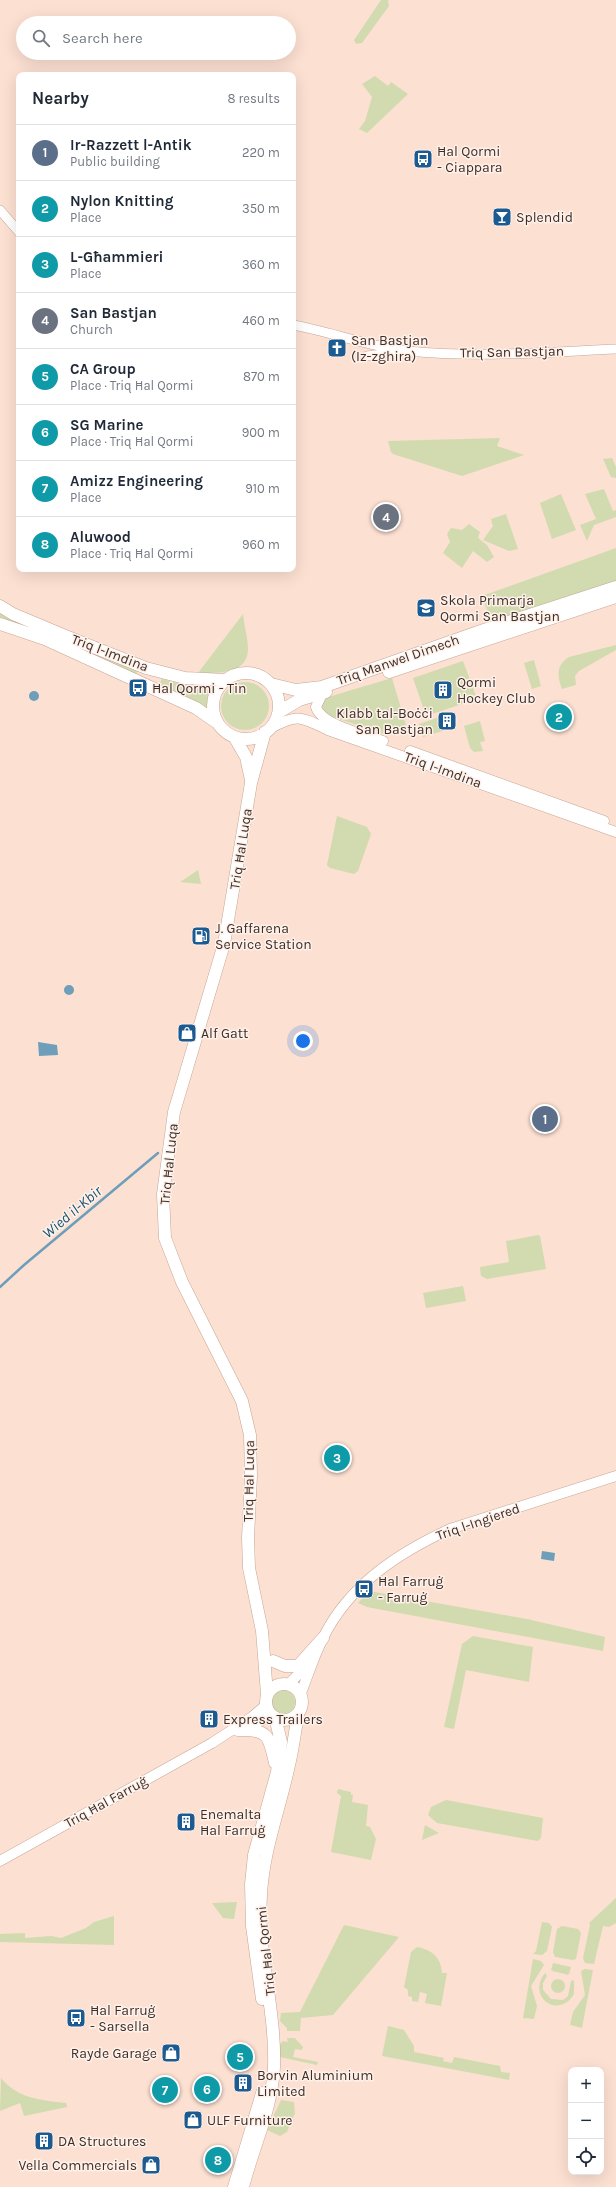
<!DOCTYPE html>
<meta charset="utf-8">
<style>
body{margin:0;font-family:Karla,sans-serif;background:#f2f2f3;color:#1f2937}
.controls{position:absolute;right:12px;bottom:12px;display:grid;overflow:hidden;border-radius:8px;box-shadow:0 4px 16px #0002}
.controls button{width:36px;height:36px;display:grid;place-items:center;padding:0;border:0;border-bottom:1px solid #e0e1e3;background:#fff;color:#1f2937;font:20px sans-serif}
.you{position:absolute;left:303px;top:1041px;width:14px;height:14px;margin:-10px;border:3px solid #fff;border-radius:50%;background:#1a73e8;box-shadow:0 0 0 6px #1a73e833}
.badge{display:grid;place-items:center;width:26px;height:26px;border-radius:50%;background:#ea580c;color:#fff;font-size:13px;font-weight:700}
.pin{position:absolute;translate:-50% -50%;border:2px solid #fff;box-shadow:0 1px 4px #0006}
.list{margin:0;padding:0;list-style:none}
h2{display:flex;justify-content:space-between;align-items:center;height:52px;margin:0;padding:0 16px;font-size:17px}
h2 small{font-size:13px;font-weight:400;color:#747a83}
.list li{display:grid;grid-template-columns:26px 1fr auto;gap:12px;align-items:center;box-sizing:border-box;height:56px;padding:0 16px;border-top:1px solid #e0e1e3}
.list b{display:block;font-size:15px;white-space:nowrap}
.list p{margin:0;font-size:13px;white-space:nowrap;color:#747a83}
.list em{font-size:13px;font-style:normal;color:#747a83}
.icon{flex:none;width:22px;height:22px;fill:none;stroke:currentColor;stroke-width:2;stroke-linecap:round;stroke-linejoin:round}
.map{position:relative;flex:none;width:616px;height:2187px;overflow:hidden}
.search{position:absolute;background:#fff;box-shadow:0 4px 16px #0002;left:16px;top:16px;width:280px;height:44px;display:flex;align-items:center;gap:10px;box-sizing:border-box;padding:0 14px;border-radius:22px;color:#747a83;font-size:15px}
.panel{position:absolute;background:#fff;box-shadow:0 4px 16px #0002;left:16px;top:72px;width:280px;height:500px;border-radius:8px}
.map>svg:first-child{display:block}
.green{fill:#d1dbaf}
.water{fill:#6e9eb9}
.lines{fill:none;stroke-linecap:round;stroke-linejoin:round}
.stream{stroke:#6e9eb9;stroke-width:2.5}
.tertiary-casing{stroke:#c6a594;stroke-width:10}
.secondary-casing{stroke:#c6a594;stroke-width:11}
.trunk-casing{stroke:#c6a594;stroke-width:13}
.tertiary{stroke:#fff;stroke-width:9}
.secondary{stroke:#fff;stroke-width:10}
.trunk{stroke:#fff;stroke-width:12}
.labels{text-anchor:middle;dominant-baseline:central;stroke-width:3;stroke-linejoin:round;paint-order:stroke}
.poi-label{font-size:14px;fill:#3c2f28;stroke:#fff1ea;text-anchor:start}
.street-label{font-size:14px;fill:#3c2f28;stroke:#fff1ea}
.water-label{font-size:15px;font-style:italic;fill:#185471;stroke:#fff1ea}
</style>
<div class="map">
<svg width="616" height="2187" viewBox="0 0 616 2187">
<rect width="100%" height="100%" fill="#fce0d2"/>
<path class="green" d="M381 0H388L389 6 362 43 356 44 354 40Z
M375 76 388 86 391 82 408 94 367 133 359 129 365 121 372 97 362 84Z
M500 438 497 446 524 455 462 476 393 454 391 452 388 441Z
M612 458 616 467V478L611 477 603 459Z
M604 489 613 511 616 510V517L594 525 587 541 580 525 596 519 585 494Z
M561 494 576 530 552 539 540 503Z
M506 514 518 549 509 551 483 540 493 526 491 519Z
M469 524 480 532 478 538 487 545 494 557 487 562 473 551 462 568 443 553 450 542 447 534 451 528 462 530Z
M616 548V581L492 624 482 596Z
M0 611 138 671 136 674 54 637 0 618Z
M243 614C244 625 248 638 248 649 248 675 216 673 198 673Z
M616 645V650L579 671 575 676 576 685 562 689C557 676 556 665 569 657Z
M534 660 541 686 532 689 524 663Z
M463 661 477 699 426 716 413 678Z
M392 678 406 725 391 730 390 736 327 715 321 709 320 702 325 698Z
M162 679 193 687 210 689 207 698V708L159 684Z
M221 706a24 24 0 1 1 48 0a24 24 0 1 1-48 0Z
M448 714 452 728 423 737 419 724Z
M480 721 485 741 480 742 483 751 474 752 470 748 464 726Z
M337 816 367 827 371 834 358 871 354 874 330 868 327 865Z
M198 870 201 884 180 882Z
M538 1235 540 1236 546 1269 487 1279 481 1276 480 1267 509 1262 506 1241Z
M463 1286 466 1301 426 1308 423 1293Z
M369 1591 527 1619 605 1637 603 1651 367 1607 358 1603Z
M473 1636 533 1647 529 1682 466 1670 454 1729 444 1727 462 1644Z
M271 1702a12 12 0 1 1 24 0a12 12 0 1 1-24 0Z
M338 1789 351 1792V1795H353L352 1802 368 1805 366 1826 370 1827 376 1839 371 1860 331 1852 341 1796 337 1793Z
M446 1800 543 1818 541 1838 538 1841 437 1823 428 1815 431 1807Z
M425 1825 439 1833 422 1840Z
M616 1898V1923L609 1927 603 1926 594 1964 585 1963 583 1958 590 1925 589 1923Z
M237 1902 234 1919 223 1918 212 1903Z
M114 1916V1945L0 1942V1934L25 1933V1938L51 1936 61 1938 86 1928 94 1922Z
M542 1922 549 1923 552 1927 547 1951 542 1955 533 1954 536 1951Z
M344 1925 399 1937 333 2015 301 2018 300 2031H287V2028L280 2021 281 2013 300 2012Z
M562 1926 578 1929 581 1933 576 1959 573 1960 555 1957 553 1952 557 1929Z
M417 1947C432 1950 441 1957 442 1973H447L441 2006 425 2003 427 1994 420 1992 418 2002 412 2001V1997L408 1996V1990L404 1987 411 1952Z
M533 1959 541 1961 544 1965 531 1986 537 2006 534 2019 523 2018Z
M553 1963 571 1967 569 1974 567 1975C562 1972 556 1973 551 1970Z
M585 1969 593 1970 582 2028 570 2025 573 2012 585 1995 581 1971Z
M545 1973 547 1976 543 1983V1990L551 1999 563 2000 568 1996 571 1981 574 1980V1994C559 2020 526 1997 545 1973Z
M551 1986a7 7 0 1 1 14 0a7 7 0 1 1-14 0Z
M388 2026 404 2030 414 2046V2052L444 2058 443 2061 452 2063 454 2057 500 2066 501 2072 510 2073 509 2080 382 2056Z
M287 2038H295L303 2047 302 2050 295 2049 293 2057 318 2062 317 2065 280 2057 278 2047 283 2041 288 2042Z
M1 2078C18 2099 41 2100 66 2103L67 2107 24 2116 20 2103 0 2111Z
M281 2100 294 2102 295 2115H294L287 2132 280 2136 267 2130Z"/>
<path class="water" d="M29 696a5 5 0 1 1 10 0a5 5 0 1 1-10 0Z
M64 990a5 5 0 1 1 10 0a5 5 0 1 1-10 0Z
M38 1042 57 1045 58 1055 39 1056Z
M542 1551 555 1553 554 1561 541 1559Z"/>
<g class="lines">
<path class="stream" d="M0 1287 24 1265 158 1153"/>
<defs>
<path id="tertiary" d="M0 210 19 232
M293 325C332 332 369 347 409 351 477 358 547 352 616 349
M367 356 399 352"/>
<path id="secondary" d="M322 694 316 707C321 725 366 735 383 741
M271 728C297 713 302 717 328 730L616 832
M410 751 604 821
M289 1684 311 1661
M301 1693C308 1675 314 1656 323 1638 349 1585 398 1553 450 1529L616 1476
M246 1727 272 1716
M0 1861 212 1743 252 1717 266 1705"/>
<path id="trunk" d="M0 606 13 614 63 635 146 668 185 678 225 680
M0 624 45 639 196 708 216 722
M389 672 616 597
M213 706a33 33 0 1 1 66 0a33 33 0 1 1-66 0Z
M271 684 296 690 322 687 484 630 616 587
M279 712 299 700 326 692
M265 732 251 783 224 944 174 1112 163 1194 165 1238 182 1282 242 1401 250 1435 251 1475 248 1538 249 1568 262 1631 267 1694
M235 738 246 757 251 780
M273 1661 285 1666H298L323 1638
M266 1702a18 18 0 1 1 36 0a18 18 0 1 1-36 0Z
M238 1730C268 1729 269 1735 275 1763
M262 1999 252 1926 251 1884 254 1855 277 1772 281 1742 275 1717
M234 2187 262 2093
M243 2187C253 2147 272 2109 274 2067 276 2009 257 1953 261 1895 263 1851 280 1808 289 1765 293 1749 295 1731 298 1715"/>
</defs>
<use href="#tertiary" class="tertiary-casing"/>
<use href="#secondary" class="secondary-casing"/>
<use href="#trunk" class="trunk-casing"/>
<use href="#tertiary" class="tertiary"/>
<use href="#secondary" class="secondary"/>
<use href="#trunk" class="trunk"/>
</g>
<defs>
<symbol id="bus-square" viewBox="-11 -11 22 22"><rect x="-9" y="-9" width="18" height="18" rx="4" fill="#1c5b91" stroke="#fff1ea"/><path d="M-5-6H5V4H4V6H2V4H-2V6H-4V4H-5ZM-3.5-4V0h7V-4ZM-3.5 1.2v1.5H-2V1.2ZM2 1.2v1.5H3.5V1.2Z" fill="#fff"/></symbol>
<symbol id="bar-square" viewBox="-11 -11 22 22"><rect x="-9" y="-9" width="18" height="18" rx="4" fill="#1c5b91" stroke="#fff1ea"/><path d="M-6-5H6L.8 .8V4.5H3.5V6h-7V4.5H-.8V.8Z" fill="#fff"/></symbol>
<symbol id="church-square" viewBox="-11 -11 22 22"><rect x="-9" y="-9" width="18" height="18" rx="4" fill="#1c5b91" stroke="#fff1ea"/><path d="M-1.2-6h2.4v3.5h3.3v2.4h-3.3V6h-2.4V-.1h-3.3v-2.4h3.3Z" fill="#fff"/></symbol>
<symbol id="school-square" viewBox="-11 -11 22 22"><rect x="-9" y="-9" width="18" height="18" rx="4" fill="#1c5b91" stroke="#fff1ea"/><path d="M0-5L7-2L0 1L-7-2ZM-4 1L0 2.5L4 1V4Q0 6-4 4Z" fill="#fff"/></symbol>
<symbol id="building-square" viewBox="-11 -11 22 22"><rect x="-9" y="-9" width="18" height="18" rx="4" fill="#1c5b91" stroke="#fff1ea"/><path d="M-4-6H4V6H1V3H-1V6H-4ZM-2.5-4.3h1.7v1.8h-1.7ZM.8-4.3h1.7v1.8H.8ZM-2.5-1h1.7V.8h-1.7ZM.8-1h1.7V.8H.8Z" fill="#fff"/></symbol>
<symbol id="fuel-square" viewBox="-11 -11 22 22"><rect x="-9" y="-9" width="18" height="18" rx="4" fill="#1c5b91" stroke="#fff1ea"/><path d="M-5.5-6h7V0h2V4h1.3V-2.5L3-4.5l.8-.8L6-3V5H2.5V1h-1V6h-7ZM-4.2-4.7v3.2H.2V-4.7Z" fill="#fff"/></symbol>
<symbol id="shop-square" viewBox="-11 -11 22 22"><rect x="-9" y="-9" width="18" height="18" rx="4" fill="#1c5b91" stroke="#fff1ea"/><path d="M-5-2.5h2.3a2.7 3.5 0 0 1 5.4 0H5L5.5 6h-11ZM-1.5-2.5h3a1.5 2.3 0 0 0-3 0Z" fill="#fff"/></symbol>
</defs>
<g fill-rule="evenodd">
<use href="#bus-square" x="412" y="148" width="22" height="22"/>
<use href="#bar-square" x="491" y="206" width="22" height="22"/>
<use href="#church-square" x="326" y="337" width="22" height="22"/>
<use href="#school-square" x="415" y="597" width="22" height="22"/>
<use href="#bus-square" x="127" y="677" width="22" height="22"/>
<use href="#building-square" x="432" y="679" width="22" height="22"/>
<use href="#building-square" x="436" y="710" width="22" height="22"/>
<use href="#fuel-square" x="190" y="925" width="22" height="22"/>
<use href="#shop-square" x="176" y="1022" width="22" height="22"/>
<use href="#bus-square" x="353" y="1578" width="22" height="22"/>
<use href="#building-square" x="198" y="1708" width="22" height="22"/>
<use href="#building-square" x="175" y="1811" width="22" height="22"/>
<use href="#bus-square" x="65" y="2007" width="22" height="22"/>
<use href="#shop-square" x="160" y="2042" width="22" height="22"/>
<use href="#building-square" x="232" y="2072" width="22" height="22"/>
<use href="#shop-square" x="182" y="2109" width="22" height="22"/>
<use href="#building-square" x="33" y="2130" width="22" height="22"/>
<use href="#shop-square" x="140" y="2154" width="22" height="22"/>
</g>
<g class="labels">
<g class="poi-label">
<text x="437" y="151">Ħal Qormi<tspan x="437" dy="16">- Ciappara</tspan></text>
<text x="516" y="217">Splendid</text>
<text x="351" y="340">San Bastjan<tspan x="351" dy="16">(Iz-zghira)</tspan></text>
<text x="440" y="600">Skola Primarja<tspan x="440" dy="16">Qormi San Bastjan</tspan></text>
<text x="457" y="682">Qormi<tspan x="457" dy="16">Hockey Club</tspan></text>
<text x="152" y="688">Ħal Qormi - Tin</text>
<text x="433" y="713" text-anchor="end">Klabb tal-Boċċi<tspan x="433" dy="16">San Bastjan</tspan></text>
<text x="215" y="928">J. Gaffarena<tspan x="215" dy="16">Service Station</tspan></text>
<text x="201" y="1033">Alf Gatt</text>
<text x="378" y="1581">Ħal Farruġ<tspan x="378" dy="16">- Farruġ</tspan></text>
<text x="223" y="1719">Express Trailers</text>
<text x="200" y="1814">Enemalta<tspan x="200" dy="16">Ħal Farruġ</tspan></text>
<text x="90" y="2010">Ħal Farruġ<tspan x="90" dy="16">- Sarsella</tspan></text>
<text x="157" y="2053" text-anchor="end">Rayde Garage</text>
<text x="257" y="2075">Borvin Aluminium<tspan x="257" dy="16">Limited</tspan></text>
<text x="207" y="2120">ULF Furniture</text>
<text x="58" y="2141">DA Structures</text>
<text x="137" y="2165" text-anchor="end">Vella Commercials</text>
</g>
<g class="street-label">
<text transform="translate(512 352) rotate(-1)">Triq San Bastjan</text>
<text transform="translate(110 653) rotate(21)">Triq l-Imdina</text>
<text transform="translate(398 660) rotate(-19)">Triq Manwel Dimech</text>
<text transform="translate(443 770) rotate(20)">Triq l-Imdina</text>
<text transform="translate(241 849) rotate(-81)">Triq Ħal Luqa</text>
<text transform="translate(169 1164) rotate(-84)">Triq Ħal Luqa</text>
<text transform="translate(249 1481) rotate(-89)">Triq Ħal Luqa</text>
<text transform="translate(478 1522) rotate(-19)">Triq l-Ingiered</text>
<text transform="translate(106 1802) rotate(-29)">Triq Ħal Farruġ</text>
<text transform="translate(266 1951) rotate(-96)">Triq Ħal Qormi</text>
</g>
<g class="water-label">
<text transform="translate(72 1212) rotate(-40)">Wied il-Kbir</text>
</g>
</g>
</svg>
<div class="controls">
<button>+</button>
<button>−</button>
<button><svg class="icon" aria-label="locate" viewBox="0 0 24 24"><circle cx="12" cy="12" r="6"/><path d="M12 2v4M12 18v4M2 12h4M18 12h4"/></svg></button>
</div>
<div class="you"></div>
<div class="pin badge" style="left:545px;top:1119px;background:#5c6f8a">1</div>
<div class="pin badge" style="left:559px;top:717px;background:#0f9aa8">2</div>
<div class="pin badge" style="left:337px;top:1458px;background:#0f9aa8">3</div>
<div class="pin badge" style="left:386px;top:517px;background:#6b7280">4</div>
<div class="pin badge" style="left:240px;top:2057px;background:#0f9aa8">5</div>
<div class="pin badge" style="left:207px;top:2089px;background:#0f9aa8">6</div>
<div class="pin badge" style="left:165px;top:2090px;background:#0f9aa8">7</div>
<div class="pin badge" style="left:218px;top:2160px;background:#0f9aa8">8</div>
<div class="search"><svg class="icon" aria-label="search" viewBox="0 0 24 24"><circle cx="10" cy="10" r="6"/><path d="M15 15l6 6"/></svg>Search here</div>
<section class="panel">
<h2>Nearby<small>8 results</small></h2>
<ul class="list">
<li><span class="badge" style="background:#5c6f8a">1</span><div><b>Ir-Razzett l-Antik</b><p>Public building</p></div><em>220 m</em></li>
<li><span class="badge" style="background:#0f9aa8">2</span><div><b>Nylon Knitting</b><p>Place</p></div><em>350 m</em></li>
<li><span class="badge" style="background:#0f9aa8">3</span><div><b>L-Għammieri</b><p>Place</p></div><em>360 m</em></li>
<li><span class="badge" style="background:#6b7280">4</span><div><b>San Bastjan</b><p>Church</p></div><em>460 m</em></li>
<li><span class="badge" style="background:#0f9aa8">5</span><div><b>CA Group</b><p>Place · Triq Ħal Qormi</p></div><em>870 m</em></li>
<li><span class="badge" style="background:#0f9aa8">6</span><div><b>SG Marine</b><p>Place · Triq Ħal Qormi</p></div><em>900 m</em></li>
<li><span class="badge" style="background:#0f9aa8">7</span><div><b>Amizz Engineering</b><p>Place</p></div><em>910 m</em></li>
<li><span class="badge" style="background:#0f9aa8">8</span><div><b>Aluwood</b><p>Place · Triq Ħal Qormi</p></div><em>960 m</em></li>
</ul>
</section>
</div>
